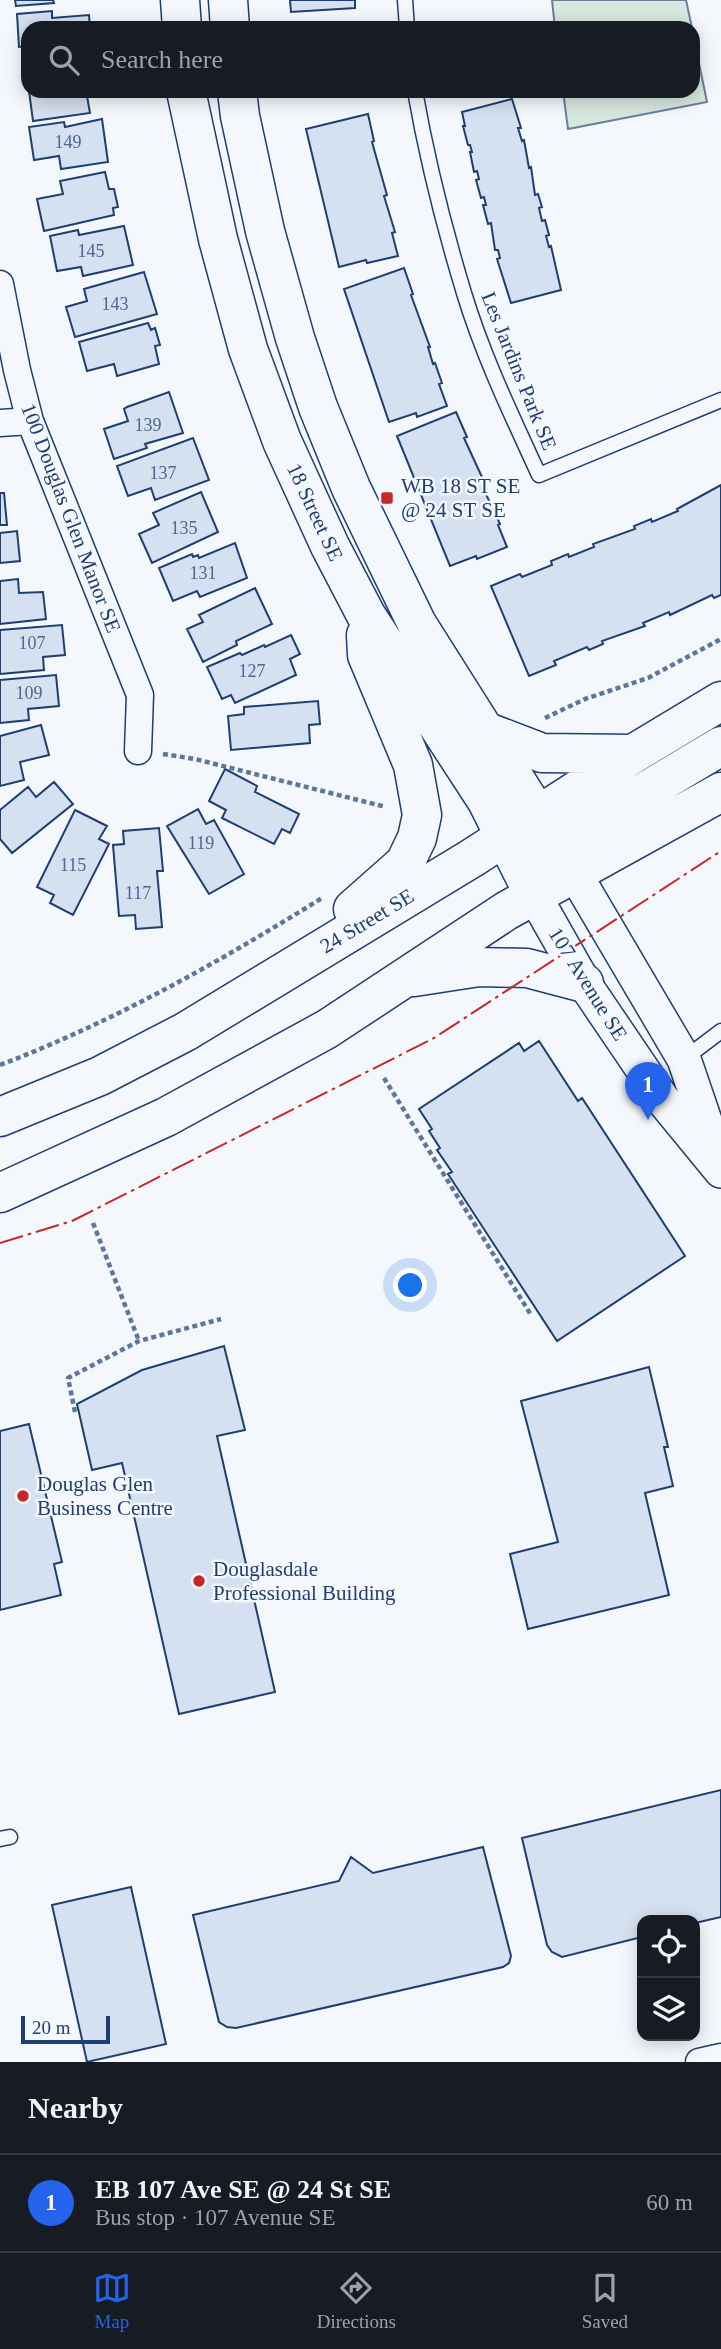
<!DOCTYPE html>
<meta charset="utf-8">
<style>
body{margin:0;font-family:Georgia,serif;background:#20242c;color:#f1f3f6}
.controls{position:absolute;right:21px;bottom:21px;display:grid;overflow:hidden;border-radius:14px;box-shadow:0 4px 18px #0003}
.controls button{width:63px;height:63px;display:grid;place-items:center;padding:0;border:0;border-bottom:2px solid #363941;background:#171b24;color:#f1f3f6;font:35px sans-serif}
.scale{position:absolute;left:21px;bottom:18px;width:89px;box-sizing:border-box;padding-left:7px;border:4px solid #1d3f73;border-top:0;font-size:19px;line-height:24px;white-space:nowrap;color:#1d3f73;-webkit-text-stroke:5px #f4f7fb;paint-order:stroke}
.you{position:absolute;left:411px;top:1286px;width:24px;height:24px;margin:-18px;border:5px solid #fff;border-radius:50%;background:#1a73e8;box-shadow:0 0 0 10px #1a73e833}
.badge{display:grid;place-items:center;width:46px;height:46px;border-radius:50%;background:#2563eb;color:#fff;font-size:23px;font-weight:700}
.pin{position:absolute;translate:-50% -58px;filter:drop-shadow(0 2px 4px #0008)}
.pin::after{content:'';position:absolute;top:37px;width:24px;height:21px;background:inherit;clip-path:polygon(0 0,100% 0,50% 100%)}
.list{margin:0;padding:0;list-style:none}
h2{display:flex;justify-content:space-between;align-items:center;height:91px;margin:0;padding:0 28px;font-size:30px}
h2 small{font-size:23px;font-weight:400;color:#9ea1a6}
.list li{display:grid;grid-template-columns:46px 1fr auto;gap:21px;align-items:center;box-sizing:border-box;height:98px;padding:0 28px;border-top:2px solid #363941}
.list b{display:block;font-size:26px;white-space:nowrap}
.list p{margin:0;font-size:23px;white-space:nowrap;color:#9ea1a6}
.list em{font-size:23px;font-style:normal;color:#9ea1a6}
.icon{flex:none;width:38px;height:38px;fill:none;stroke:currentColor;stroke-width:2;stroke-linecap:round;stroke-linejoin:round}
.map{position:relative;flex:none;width:721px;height:2062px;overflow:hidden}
.search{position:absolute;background:#171b24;box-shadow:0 4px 18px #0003;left:21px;right:21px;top:21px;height:77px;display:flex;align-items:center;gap:18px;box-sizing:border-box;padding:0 24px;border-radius:21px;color:#9ea1a6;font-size:26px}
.sheet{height:189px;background:#171b24}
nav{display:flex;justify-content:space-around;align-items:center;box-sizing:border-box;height:98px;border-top:2px solid #363941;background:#171b24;font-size:19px;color:#9ea1a6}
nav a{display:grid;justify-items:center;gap:4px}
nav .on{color:#2563eb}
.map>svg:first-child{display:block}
.green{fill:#d7e8df;stroke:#687fa3;stroke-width:2}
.building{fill:#d5e0f0;stroke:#1d3f73;stroke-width:2}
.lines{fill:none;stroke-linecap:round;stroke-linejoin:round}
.service-casing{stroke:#1d3f73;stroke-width:17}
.minor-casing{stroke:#1d3f73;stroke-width:29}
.tertiary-casing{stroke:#1d3f73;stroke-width:36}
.secondary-casing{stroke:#1d3f73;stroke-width:41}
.path{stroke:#5e769c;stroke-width:4.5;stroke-dasharray:5 3.5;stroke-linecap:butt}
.service{stroke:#f4f7fb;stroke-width:14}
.minor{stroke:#f4f7fb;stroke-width:26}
.tertiary{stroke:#f4f7fb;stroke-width:33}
.secondary{stroke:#f4f7fb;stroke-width:38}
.power{stroke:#c62828;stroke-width:2;stroke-dasharray:24 5 3.5 5;stroke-linecap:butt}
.poi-dot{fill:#c62828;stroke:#f4f7fb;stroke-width:2.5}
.labels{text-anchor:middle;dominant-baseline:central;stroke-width:5;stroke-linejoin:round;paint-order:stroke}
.number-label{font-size:18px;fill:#4b6792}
.street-label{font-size:21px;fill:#1d3f73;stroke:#f4f7fb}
.poi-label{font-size:21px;fill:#1d3f73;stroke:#f4f7fb;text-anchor:start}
</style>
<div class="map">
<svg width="721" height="2062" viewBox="0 0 721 2062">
<rect width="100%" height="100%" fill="#f4f7fb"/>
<path class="green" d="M552 0H686L692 28H555Z
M693 34 707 102 568 129 563 91H693Z"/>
<path class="building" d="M15 0H53L54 3 16 6Z
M290 0H355V8L291 12Z
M52 11V18L89 15 90 28H28V46L19 47 17 14Z
M29 91H92V95L87 96 90 113 33 121Z
M512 99 521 128H518L522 141 524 140 529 168 531 167 535 195 538 194 542 207 539 208 542 221 545 220 549 235 546 236 549 247 551 246 561 290 511 303 497 259 500 258 498 250H495L491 223 488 224 483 205H486L484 197 481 198 476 180 479 179 477 171 474 172 470 152H472L470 145H468L463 126H465L462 112Z
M368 114 374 141 372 142 387 195 384 196 395 232 392 233 398 256 367 263 366 260 339 267 306 129Z
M102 119 108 162 61 169 59 156 34 160 29 127 64 122 65 127Z
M105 172 109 189H114L118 207 113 208 114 215 44 231 37 199 63 194 60 181Z
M124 226 133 265 83 276 81 267 57 271 50 236 78 230 79 235Z
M404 268 413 294 411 295 430 347H428L433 364 435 363 442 383 439 384 447 406 417 417 416 413 389 422 344 289Z
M144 272 157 314 75 337 66 307 87 301 84 289Z
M148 323 151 330 155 328 160 345 155 346 159 364 117 376 114 364 87 371 79 342Z
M169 392 183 433 145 444 147 448 114 459 104 429 128 421 124 409 127 407Z
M456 412 467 437 464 438 487 488 484 490 500 524 498 525 507 547 477 559 476 556 450 566 397 436Z
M193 438 209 480 155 500 151 488 128 496 117 466Z
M721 485V595L714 598 712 595 670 615 669 612 643 623 645 626 602 641 603 644 589 650 587 647 554 661 556 665 529 676 491 586 520 574 522 577 552 565 551 561 568 554 569 557 594 547 593 544 635 529 634 526 651 519 652 522 678 511 677 509Z
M201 492 218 532 152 563 139 534 159 525 153 513Z
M0 493H4L7 525H0Z
M17 531 20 561 0 563V533Z
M235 543 247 578 200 597 197 591 173 601 159 568 192 554 193 557 198 555 199 558Z
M18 579 19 593 43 592 46 619 0 624V581Z
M255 588 272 624 236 641 237 645 203 662 187 629 203 622 199 615Z
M62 625 65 655 43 657 44 670 0 674V630Z
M291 635 300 654 290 659 296 675 235 703 231 695 222 699 207 667 240 653 242 655 264 645 265 647Z
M56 675 59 706 28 709 29 720 0 723V680Z
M318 701 320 724 309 725 310 743 231 750 228 716 244 714V707Z
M41 725 49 755 20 762 24 780 0 786V736Z
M225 769 257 786 255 792 299 814 290 833 282 829 274 844 222 818 226 810 209 801Z
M54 782 73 804 12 853 0 839V810L28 787 36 797Z
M198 809 206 824 214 820 244 874 209 894 167 826Z
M75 810 107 826 99 839 109 844 73 915 50 903 54 895 37 887Z
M159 828 163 871H157L162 927 136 929 135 915 119 916 113 845 124 844 123 831Z
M539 1041 578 1101 582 1098 685 1256 557 1341 448 1174 452 1172 437 1150 440 1148 429 1131 432 1129 419 1109 519 1043 524 1051Z
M224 1346 245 1430 217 1436 275 1692 179 1714 122 1463 92 1470 77 1404 142 1370Z
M649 1367 668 1447H664L673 1486 645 1493 669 1595 528 1629 510 1554 558 1542 521 1401Z
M29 1424 62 1562 54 1564 61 1595 0 1610V1431Z
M721 1790V1917L695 1923V1920H642V1937L562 1957 552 1952 547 1945 522 1838Z
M483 1847 511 1956 509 1963 503 1967 236 2028 227 2027 219 2022 193 1915 339 1881 351 1857 373 1873Z
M131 1887 166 2044 87 2062 52 1905Z"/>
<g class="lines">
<defs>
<path id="service" d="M405 0 407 28
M415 91C427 159 444 227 464 293 483 356 512 416 539 475L721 400
M684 1059 721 1031
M0 1839 10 1837"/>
<path id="minor" d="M0 284 17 370 30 421 140 695 138 751
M0 423 30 421
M699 2062 721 2057"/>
<path id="tertiary" d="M575 874 684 1059 716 1153
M534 895 584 983 666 1104 721 1171"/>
<path id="secondary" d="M180 0 182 28
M228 0 230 28
M186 91 218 239 248 349 282 441 330 546 366 615 487 801 534 895
M237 91 240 116 265 231 295 338 318 407 351 488 417 624 575 874
M482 730 542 753 633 754
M538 862 540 855 556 845 721 746
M353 909 405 863 417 838 422 815 413 765 367 655 366 635
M414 977 479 967 527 968 584 983
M0 1117 100 1076 185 1032 472 858 633 754 721 701
M0 1193 166 1117 327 1029 506 911 721 792"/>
</defs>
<use href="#service" class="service-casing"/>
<use href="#minor" class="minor-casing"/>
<use href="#tertiary" class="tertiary-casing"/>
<use href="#secondary" class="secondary-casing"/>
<path class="path" d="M545 718 585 699 648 678 721 639
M163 754 195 759 386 807
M0 1065C113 1022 219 962 322 898
M384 1078 531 1315
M93 1223 139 1341
M75 1412 68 1378 139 1341 221 1319"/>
<use href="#service" class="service"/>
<use href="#minor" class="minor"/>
<use href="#tertiary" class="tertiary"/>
<use href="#secondary" class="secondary"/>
<path class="power" d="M0 1243 72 1221 434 1038 721 851"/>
</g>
<g class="poi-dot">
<rect x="380" y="491" width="14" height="14" rx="3.5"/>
<circle cx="23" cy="1496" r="7"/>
<circle cx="199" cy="1581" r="7"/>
</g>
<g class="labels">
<g class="number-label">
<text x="68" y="142">149</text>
<text x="91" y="251">145</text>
<text x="115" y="304">143</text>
<text x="148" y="425">139</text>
<text x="163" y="473">137</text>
<text x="184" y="528">135</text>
<text x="203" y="573">131</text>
<text x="32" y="643">107</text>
<text x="252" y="671">127</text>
<text x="29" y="693">109</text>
<text x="201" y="843">119</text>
<text x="73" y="865">115</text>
<text x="138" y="893">117</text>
</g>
<g class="street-label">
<text transform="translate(519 371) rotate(68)">Les Jardins Park SE</text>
<text transform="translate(315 512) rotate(65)">18 Street SE</text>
<text transform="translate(71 518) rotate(69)">100 Douglas Glen Manor SE</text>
<text transform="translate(367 921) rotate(-31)">24 Street SE</text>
<text transform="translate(588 984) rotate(58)">107 Avenue SE</text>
</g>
<g class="poi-label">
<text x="401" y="486">WB 18 ST SE<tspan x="401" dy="24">@ 24 ST SE</tspan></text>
<text x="37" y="1484">Douglas Glen<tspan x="37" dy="24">Business Centre</tspan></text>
<text x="213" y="1569">Douglasdale<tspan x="213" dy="24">Professional Building</tspan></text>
</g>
</g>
</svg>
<div class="controls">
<button><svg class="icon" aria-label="locate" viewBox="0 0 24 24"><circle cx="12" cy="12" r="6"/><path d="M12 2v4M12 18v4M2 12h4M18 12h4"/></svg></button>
<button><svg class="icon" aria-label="layers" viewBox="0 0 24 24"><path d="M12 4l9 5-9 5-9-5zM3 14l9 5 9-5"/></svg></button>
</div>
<div class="scale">20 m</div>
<div class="you"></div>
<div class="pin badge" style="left:648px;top:1120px">1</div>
<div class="search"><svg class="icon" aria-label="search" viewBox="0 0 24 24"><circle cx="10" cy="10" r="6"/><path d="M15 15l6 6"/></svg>Search here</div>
</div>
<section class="sheet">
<h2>Nearby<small></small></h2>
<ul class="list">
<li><span class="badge">1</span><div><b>EB 107 Ave SE @ 24 St SE</b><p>Bus stop · 107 Avenue SE</p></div><em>60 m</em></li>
</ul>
</section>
<nav>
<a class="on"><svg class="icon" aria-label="map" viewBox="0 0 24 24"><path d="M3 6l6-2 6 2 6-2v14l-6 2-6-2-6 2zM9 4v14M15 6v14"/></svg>Map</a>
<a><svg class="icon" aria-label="directions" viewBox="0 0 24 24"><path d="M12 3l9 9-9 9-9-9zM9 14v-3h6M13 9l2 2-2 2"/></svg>Directions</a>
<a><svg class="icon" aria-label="saved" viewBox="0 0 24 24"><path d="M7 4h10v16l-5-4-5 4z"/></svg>Saved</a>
</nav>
